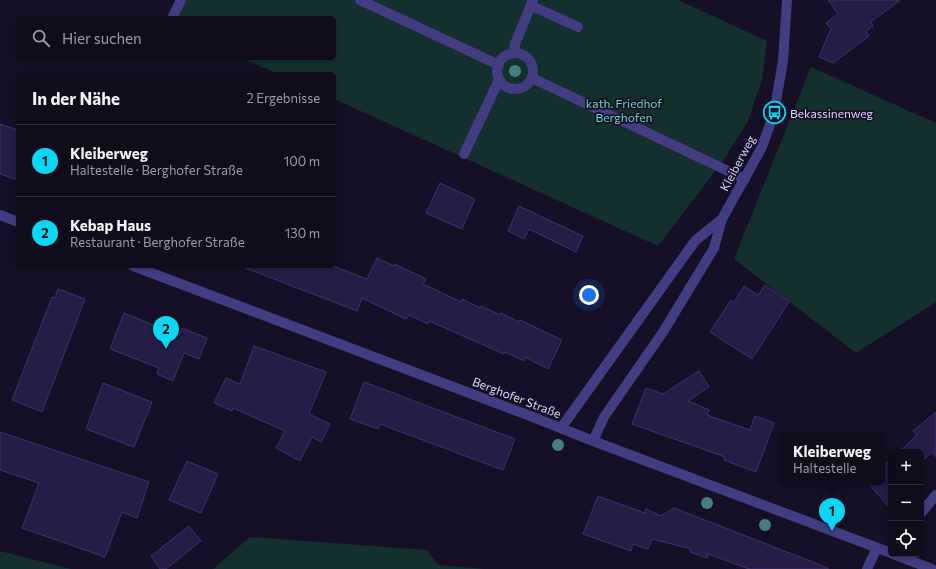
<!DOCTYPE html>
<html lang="de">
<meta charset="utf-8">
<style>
body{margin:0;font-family:Commissioner,sans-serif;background:#1e1a29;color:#f1f3f6}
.controls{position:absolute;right:12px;bottom:12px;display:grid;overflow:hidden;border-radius:6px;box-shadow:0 2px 6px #0003}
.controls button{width:36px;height:36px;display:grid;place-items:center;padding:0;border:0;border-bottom:1px solid #302c3b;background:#100c1c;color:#f1f3f6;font:20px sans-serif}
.you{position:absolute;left:589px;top:295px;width:14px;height:14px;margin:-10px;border:3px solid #fff;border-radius:50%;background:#1a73e8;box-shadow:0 0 0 6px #1a73e833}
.badge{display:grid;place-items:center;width:26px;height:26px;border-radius:50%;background:#0ad7f6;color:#111;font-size:13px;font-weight:700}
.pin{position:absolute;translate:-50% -33px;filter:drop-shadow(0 1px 2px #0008)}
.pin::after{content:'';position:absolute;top:21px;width:14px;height:12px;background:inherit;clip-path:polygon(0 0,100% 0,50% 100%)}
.popup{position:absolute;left:779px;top:433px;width:106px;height:52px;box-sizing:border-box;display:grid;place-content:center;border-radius:6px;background:#100c1c;filter:drop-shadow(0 1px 3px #0005);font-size:13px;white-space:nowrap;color:#9c9ba3}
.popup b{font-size:15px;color:#f1f3f6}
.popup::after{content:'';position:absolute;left:50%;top:100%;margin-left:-8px;border:8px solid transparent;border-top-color:#100c1c}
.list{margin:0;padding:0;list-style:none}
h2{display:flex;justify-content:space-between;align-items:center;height:52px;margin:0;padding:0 16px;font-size:17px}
h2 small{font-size:13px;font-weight:400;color:#9c9ba3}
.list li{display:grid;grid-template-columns:26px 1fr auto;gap:12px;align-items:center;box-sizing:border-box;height:72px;padding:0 16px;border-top:1px solid #302c3b}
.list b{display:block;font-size:15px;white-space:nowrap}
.list p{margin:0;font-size:13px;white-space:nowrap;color:#9c9ba3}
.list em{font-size:13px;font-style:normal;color:#9c9ba3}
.icon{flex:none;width:22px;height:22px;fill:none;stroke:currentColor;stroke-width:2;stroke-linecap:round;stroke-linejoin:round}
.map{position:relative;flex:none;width:936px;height:569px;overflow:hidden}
.search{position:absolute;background:#100c1c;box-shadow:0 2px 6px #0003;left:16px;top:16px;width:320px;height:44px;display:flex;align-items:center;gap:10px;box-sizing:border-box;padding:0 14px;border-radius:6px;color:#9c9ba3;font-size:15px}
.panel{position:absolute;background:#100c1c;box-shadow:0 2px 6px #0003;left:16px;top:72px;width:320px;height:196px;border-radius:6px}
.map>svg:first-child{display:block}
.green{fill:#13302f}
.building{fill:#261d46;stroke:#3f3071}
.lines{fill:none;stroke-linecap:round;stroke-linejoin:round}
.minor{stroke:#423d83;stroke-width:10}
.tree{fill:#41807b}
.labels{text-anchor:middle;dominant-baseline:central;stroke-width:3.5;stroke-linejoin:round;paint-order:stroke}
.park-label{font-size:12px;fill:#65dbc1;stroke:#151026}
.poi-label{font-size:12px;fill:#dcd7fd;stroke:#151026;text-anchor:start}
.street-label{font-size:12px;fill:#dcd7fd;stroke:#151026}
</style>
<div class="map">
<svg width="936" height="569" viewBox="0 0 936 569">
<rect width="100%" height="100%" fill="#151026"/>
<path class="green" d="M181 0H678L767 41 762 80 748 121 723 161 658 246 334 99V74H278L242 58H334V18H172Z
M811 67 936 123V302L856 353 734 259Z
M250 537 427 550 438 565 485 569H213Z
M0 551 71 569H0Z"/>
<path class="building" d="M828 0H900L871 22 873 26 866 31 869 36 833 63 819 57 831 29 826 23 838 14Z
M0 124 18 130V180L0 174Z
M440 183 475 199 462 229 426 213Z
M519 206 583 236 576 252 529 229 524 239 508 231Z
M377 258 394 266 395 264 426 279 423 284 461 302 462 299 480 308 481 306 500 315 501 313 519 322 520 320 562 340 548 369 525 357 524 361 505 352 504 354 429 321 428 324 409 315 406 319 362 298 357 311 243 267V266H333L367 279Z
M765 285 789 302 752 359 710 332 731 300 734 302 744 286 758 295Z
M58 289 85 299 42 412 12 400 52 297 55 298Z
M124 313 158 327 180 334 182 328 207 338 199 359 184 353 173 381 157 374 159 368 110 349Z
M254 346 326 372 309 414 330 424 321 442 312 437 300 461 276 448 285 431 233 408 232 411 214 403 226 378 240 384Z
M699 371 709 387 688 401 709 410 707 415 750 430 755 416 774 423 756 472 724 460 725 457 632 424 646 388 663 394Z
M364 382 515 439 503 470 380 424 378 429 350 419Z
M103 383 152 402 134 447 86 429Z
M936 412V457L932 452 921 462V452H899L917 435 913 431Z
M0 432 149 482 137 518 122 512 105 557 22 528 39 483 0 470Z
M891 459V509L867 482H882V467Z
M187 461 218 474 201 513 169 500Z
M598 496 645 513 646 509 661 516 674 508 828 568V569H749L708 554 707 558 690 552 691 549 652 539 648 549 633 544 631 551 583 534Z
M189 526 201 541 166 569H160L151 556Z"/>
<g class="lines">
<path class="minor" d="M360 0 499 65
M532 6 578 27
M172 18 181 0
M514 53 515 44 533 0
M497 71a18 18 0 1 1 36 0a18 18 0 1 1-36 0Z
M532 78 745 179
M464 154 499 80
M0 215 18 222
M133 266 533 417 593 441 891 553
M561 428 695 241 722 219
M593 441 604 417 663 332 714 248 722 219 762 147 774 113 783 61 787 0
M921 513 936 495
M893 554 932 569
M867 569 877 548"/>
</g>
<g class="tree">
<circle cx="515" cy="71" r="6"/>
<circle cx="558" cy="445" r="6"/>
<circle cx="707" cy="503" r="6"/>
<circle cx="765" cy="525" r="6"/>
</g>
<defs>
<symbol id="bus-ring" viewBox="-11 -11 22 22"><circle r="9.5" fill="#151026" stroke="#0ad7f6" stroke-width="1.5"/><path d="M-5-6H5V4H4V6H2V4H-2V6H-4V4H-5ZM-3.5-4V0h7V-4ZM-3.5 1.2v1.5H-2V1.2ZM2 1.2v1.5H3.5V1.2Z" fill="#0ad7f6"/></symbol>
</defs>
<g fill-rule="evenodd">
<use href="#bus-ring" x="762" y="100" width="25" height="25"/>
</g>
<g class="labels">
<g class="park-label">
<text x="624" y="103">kath. Friedhof<tspan x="624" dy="14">Berghofen</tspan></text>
</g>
<g class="poi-label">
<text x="790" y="113">Bekassinenweg</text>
</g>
<g class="street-label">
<text transform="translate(737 163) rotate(-62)">Kleiberweg</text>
<text transform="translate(517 397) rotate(21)">Berghofer Straße</text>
</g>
</g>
</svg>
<div class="controls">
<button>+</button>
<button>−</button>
<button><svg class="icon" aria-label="locate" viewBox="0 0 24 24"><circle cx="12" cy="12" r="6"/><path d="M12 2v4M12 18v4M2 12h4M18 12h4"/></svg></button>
</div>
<div class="you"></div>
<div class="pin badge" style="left:832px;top:531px">1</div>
<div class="popup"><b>Kleiberweg</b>Haltestelle</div>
<div class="pin badge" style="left:166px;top:349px">2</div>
<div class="search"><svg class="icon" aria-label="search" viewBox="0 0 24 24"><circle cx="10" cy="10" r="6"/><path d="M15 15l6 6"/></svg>Hier suchen</div>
<section class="panel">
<h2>In der Nähe<small>2 Ergebnisse</small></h2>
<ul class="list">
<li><span class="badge">1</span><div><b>Kleiberweg</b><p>Haltestelle · Berghofer Straße</p></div><em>100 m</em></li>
<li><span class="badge">2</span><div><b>Kebap Haus</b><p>Restaurant · Berghofer Straße</p></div><em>130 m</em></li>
</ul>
</section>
</div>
